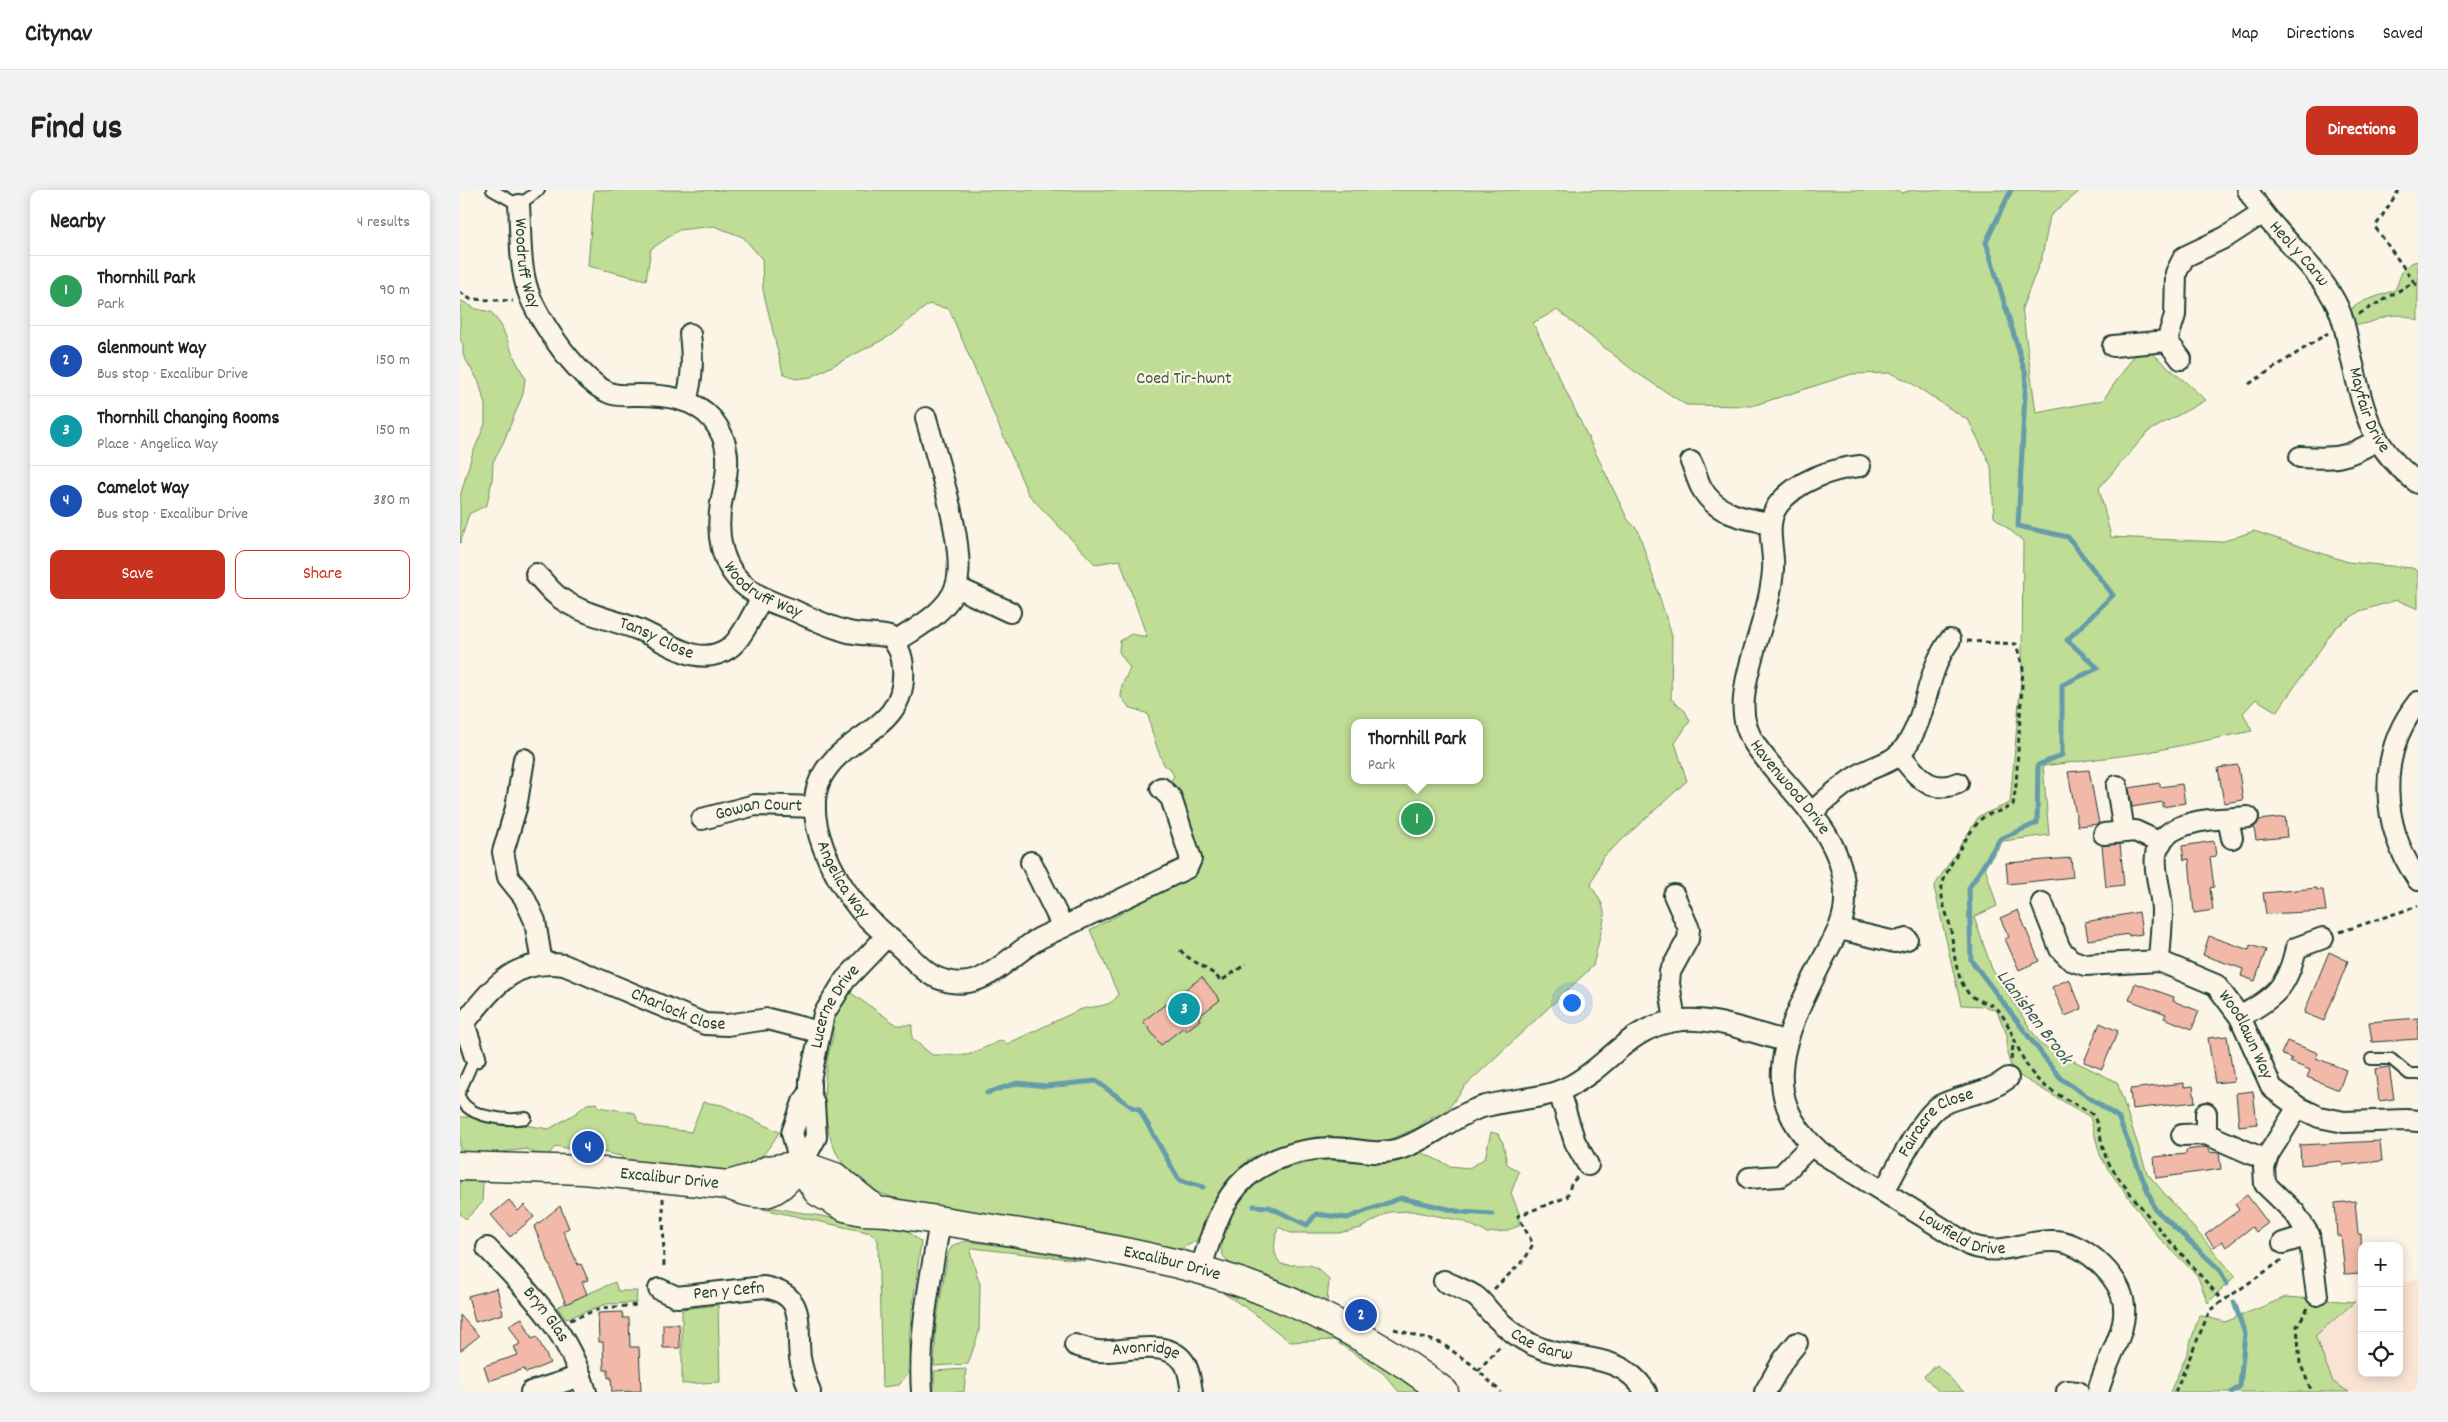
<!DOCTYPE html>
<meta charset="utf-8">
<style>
body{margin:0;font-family:Dekko,sans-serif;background:#f2f2f2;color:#222}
.controls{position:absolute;right:15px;bottom:15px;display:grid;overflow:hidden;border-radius:10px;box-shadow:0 2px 12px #0003}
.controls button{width:45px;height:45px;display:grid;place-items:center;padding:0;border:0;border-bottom:1px solid #e0e0e0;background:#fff;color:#222;font:25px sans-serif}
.you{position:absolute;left:1111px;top:812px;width:18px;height:18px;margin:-12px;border:4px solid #fff;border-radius:50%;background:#1a73e8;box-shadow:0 0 0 8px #1a73e833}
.badge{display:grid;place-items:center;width:32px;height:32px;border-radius:50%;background:#c8321e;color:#fff;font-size:16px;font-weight:700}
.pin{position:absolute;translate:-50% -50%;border:2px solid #fff;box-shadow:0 1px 5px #0006}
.popup{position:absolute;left:891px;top:529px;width:132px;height:65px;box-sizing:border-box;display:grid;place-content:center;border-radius:10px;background:#fff;filter:drop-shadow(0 1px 4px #0005);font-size:16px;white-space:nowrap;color:#767676}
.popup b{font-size:19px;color:#222}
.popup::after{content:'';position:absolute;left:50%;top:100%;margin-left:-10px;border:10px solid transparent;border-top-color:#fff}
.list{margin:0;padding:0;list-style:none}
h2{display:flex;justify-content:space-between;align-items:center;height:65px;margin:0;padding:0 20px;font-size:21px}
h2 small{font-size:16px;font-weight:400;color:#767676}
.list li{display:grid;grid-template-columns:32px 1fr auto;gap:15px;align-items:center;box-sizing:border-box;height:70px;padding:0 20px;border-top:1px solid #e0e0e0}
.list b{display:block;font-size:19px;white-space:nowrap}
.list p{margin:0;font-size:16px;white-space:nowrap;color:#767676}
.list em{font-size:16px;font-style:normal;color:#767676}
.actions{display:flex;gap:10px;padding:15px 20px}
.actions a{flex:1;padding:11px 0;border:1px solid #c8321e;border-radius:10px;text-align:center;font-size:18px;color:#c8321e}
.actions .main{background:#c8321e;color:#fff}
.icon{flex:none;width:28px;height:28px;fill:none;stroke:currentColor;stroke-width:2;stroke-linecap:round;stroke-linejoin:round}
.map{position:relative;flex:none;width:1958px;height:1202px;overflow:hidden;border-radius:10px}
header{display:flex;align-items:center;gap:30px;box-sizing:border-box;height:70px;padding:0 25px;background:#fff;border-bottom:1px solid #e0e0e0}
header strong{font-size:24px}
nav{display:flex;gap:28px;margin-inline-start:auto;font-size:18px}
.intro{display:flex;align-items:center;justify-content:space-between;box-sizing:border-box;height:120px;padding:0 30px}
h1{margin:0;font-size:35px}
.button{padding:12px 22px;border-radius:10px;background:#c8321e;color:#fff;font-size:18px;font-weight:700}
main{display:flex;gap:30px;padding:0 30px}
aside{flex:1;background:#fff;border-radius:10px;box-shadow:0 2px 12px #0003}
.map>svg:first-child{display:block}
.built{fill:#f9e3d3}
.green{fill:#bfdd95;stroke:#6f8d64;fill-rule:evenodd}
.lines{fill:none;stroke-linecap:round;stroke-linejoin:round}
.stream{stroke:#669ca9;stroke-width:5}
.building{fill:#f2b9a9;stroke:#1f3d34}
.lane-casing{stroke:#1f3d34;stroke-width:14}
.street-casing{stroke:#1f3d34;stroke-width:24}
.secondary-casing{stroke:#1f3d34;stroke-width:31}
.path{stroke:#1f3d34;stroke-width:3;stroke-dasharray:5 4;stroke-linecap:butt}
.lane{stroke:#fcf5e5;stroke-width:10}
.street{stroke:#fcf5e5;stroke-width:20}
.secondary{stroke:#fcf5e5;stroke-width:28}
.labels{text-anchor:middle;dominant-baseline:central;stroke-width:4.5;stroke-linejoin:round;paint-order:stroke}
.street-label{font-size:18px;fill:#1f3d34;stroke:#fcf5e5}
.park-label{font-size:18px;fill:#3f5d47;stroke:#fcf5e5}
.water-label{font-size:19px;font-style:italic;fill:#375d5b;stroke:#fcf5e5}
</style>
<header>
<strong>Citynav</strong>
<nav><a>Map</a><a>Directions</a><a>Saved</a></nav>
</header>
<div class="intro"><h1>Find us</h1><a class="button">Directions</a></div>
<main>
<aside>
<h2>Nearby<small>4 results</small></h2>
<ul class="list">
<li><span class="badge" style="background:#2e9e5b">1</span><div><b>Thornhill Park</b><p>Park</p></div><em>90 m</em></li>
<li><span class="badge" style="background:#1a4fb4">2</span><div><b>Glenmount Way</b><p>Bus stop · Excalibur Drive</p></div><em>150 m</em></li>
<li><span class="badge" style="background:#0f9aa8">3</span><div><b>Thornhill Changing Rooms</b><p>Place · Angelica Way</p></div><em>150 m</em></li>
<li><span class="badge" style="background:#1a4fb4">4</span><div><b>Camelot Way</b><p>Bus stop · Excalibur Drive</p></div><em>380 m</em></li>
</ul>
<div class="actions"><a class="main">Save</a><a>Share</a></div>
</aside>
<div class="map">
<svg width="1958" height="1202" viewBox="0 0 1958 1202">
<rect width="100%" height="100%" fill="#fcf5e5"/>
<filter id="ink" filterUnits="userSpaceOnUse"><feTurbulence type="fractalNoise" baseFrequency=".02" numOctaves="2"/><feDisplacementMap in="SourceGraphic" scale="10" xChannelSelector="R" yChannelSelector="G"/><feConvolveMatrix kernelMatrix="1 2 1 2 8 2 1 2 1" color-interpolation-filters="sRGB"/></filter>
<g filter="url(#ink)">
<path class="built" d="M1958 1088V1202H1889L1873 1192 1855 1146 1902 1109V1183H1939V1095Z"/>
<path class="green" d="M134 0H1437L1442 3 1452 0H1621L1590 26 1582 67 1562 118 1576 223 1643 210 1676 163H1692L1746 210 1689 241 1639 298 1651 347 1761 352 1794 341 1888 372 1952 378 1958 381V419L1937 410 1900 421 1875 438 1817 522 1796 509 1783 523 1792 541 1684 563 1583 576 1589 645 1543 651 1525 677 1537 716 1514 727 1532 779 1581 855 1657 892 1687 983 1775 1086 1748 1113 1737 1085 1698 1047 1648 979 1640 965 1630 927 1553 882 1547 864V845L1537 821 1523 816 1501 815 1474 697 1519 626 1550 613 1562 479 1563 351 1534 327 1531 276 1509 231 1448 191 1430 183 1392 184 1292 216 1226 215 1174 181 1097 120 1073 133 1168 330 1178 340 1212 446 1211 509 1225 521 1230 531 1215 553 1227 591 1142 668 1131 695 1142 714 1145 725 1133 776 1004 897 984 925 971 927 957 938 931 949 915 951 883 947H856L818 957 787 970 788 976 785 1001 809 983 862 969 892 972 956 960 990 976 1009 978 1025 968 1031 942 1038 944 1043 953 1047 974 1059 982 1051 1003 1059 1023V1036L1045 1041 1027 1043 1003 1031 952 1021 929 1022 901 1038 879 1043H831L818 1037C815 1052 811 1062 821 1074 846 1078 850 1067 869 1090L867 1112 856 1117 821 1100 820 1091 769 1073C751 1054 768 1047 771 1028 771 1025 769 1020 769 1016 742 1012 747 1034 736 1051L721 1059 441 1010C371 992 358 937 367 872 370 850 378 846 369 824L384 802 391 803 437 835H452V848L472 865H508L542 850 547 854 619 820C632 815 652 819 658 804L630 740 664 722 661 716 726 684 738 681 741 676 737 672 707 595 714 586 710 578 705 576C698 564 690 537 688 524L669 517 661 507 662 495 670 478 659 462 660 451 671 444 687 447 660 370 635 374 568 304 489 119 469 114 430 146 351 187 335 189 323 183 303 100 302 69 283 47 254 36 219 40 191 59 186 90 128 76ZM894 533H1020V590H894Z
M1958 71V131C1924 114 1915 140 1892 133L1889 126 1893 117 1904 111 1935 100C1942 85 1940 75 1958 71Z
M0 110 16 119 31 122 41 135 54 167 65 188 63 204 43 253 33 272 32 290 27 315 9 324 0 353V307L12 265 25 234V215L19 192 3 165V154L0 150Z
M243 912 262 915 319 942C293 987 276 982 229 975L227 981 163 973 161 966 119 957 115 960 96 956 88 965 80 966 67 959 34 963 0 962V927H16L89 939 116 923 127 914 137 913 139 917 175 923 178 932 186 936 231 942Z
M0 991H23L22 1013 6 1029 0 1024Z
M315 1018 448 1041 461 1052 450 1137 448 1184 439 1195 422 1197 418 1050 411 1043 303 1019Z
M506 1051 557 1058 626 1071 513 1058 510 1062 520 1094 519 1142 508 1174 474 1176 476 1134 488 1063 493 1055Z
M155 1092 158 1101H177L176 1113 146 1114 106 1129 97 1117Z
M763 1103C833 1122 901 1161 961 1202H939L923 1183 874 1150 830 1152 791 1121Z
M1826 1107 1895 1112 1855 1146 1873 1192 1889 1202H1710L1727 1164 1739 1125 1765 1132Z
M258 1115 260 1192 222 1194V1119Z
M1477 1175 1504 1202H1479L1464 1186Z
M506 1179 504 1202H474V1181Z"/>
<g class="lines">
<path class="stream" d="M1551 0 1526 52 1566 185 1558 336 1608 347 1653 405 1607 450 1638 478 1602 495V565L1578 575 1577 633 1540 649 1509 698 1511 770 1600 888 1658 927 1695 1019 1759 1079 1767 1094
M527 903 557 893 586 896 636 891 672 917 679 919 719 990 743 997
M794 1016 809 1017 847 1035 856 1024 887 1028 941 1008 1001 1022 1032 1024
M1772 1202 1780 1196 1785 1144 1774 1112"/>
</g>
<path class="building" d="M1778 575 1783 610 1764 613 1758 578Z
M1629 580 1639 634 1618 636 1608 582Z
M1700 593V597L1722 594 1725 613 1703 617V612L1672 617 1669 598Z
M1825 627 1827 647 1796 650 1794 637 1799 630Z
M1754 651 1756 666 1750 667 1754 697 1750 698 1753 720 1734 723 1729 669 1724 670 1722 656Z
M1660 654 1664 695 1646 697 1642 655Z
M1611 668 1613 687 1548 694 1546 673Z
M1857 698V700H1863L1866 721 1806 724 1803 703Z
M1558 720 1579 771 1559 780 1545 749 1549 747 1540 728Z
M1679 722 1682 744 1669 746V744L1628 750 1625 732Z
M1749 746 1789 760 1790 755 1806 760 1795 791 1781 786 1783 779 1743 765Z
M1869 762 1888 771 1864 831 1844 823Z
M742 787 760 810 738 827 740 830 726 841 724 837 701 855 683 831Z
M1609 789 1622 819 1605 826 1592 797Z
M1675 793 1714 807 1713 811 1739 821 1732 839 1704 828 1706 824 1669 810Z
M1958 828V849L1912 852 1909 832Z
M1640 833 1658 841 1642 879 1624 872Z
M1767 846 1774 891 1755 893 1748 848Z
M1827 851 1858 863 1856 868 1886 880 1879 900 1847 887 1850 880 1830 872 1832 869 1821 864Z
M1929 877 1934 909 1919 911 1915 879Z
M1724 893V897L1733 896 1735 912 1672 919 1670 899Z
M1793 901 1797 934 1779 936 1776 903Z
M1920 951 1922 971 1883 975 1882 971 1841 975 1840 955Z
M1747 957 1749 962 1759 963 1761 979 1696 988 1694 967 1726 964V960Z
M1787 1005 1808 1033 1796 1042 1792 1037 1766 1057 1762 1051 1754 1057 1745 1045 1779 1020 1775 1014Z
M49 1010 58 1021 64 1015 74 1027 50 1047 31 1025Z
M1895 1011 1898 1044H1901L1902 1083 1885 1084 1881 1046H1877L1875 1013Z
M100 1016 109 1038 103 1041 118 1075 121 1074 128 1090 122 1092 127 1104 106 1114 74 1037Z
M37 1098 43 1124 15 1132 8 1106Z
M162 1122 163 1128H169L170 1157H179L181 1201 152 1202 151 1187 148 1188V1180H144L143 1152H139L138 1123Z
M0 1125 19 1146 0 1161Z
M62 1128 72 1149 77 1147 90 1173 66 1183 64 1179 29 1191 24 1176 58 1165 54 1157 60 1154 49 1135Z
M203 1134H219L220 1158H203Z"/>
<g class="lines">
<defs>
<path id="lane" d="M32 0 59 15 79 0
M1911 869H1931L1949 884H1958
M0 901 15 867
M0 908C9 928 47 931 66 928"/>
<g id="street">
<path id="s1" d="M1788 0C1810 40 1850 68 1873 108 1883 124 1886 143 1890 162 1904 220 1908 255 1958 293"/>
<path id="s2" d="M59 15C61 43 59 75 68 101 77 130 123 196 153 204 161 206 170 205 179 205 205 205 234 208 252 229 271 252 269 276 263 303 255 339 258 379 292 401 304 410 319 415 333 420 350 428 367 436 385 441 400 446 416 443 430 447 439 456 442 465 443 477 448 542 384 542 361 588 341 628 374 689 400 720 412 734 428 746 442 759 452 768 462 780 473 786 520 809 544 768 580 748L727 678 731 669 711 608 701 598"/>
<path d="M1707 151 1721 169"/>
<path d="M1653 156 1707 151 1715 125 1716 83 1724 67 1766 47 1803 23"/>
<path d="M226 211C233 187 233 168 230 144"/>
<path d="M1840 267C1875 269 1886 269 1917 250"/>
<path d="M1231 272C1235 280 1237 289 1241 297 1255 324 1284 329 1311 333"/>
<path id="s3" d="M1400 276C1371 279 1336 291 1318 315 1306 332 1312 351 1313 370 1314 380 1312 391 1310 402 1304 438 1275 500 1286 535 1291 553 1303 565 1314 579 1346 617 1385 653 1385 706 1386 731 1374 748 1363 769 1330 836 1291 902 1360 962L1509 1055C1545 1067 1558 1051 1592 1051 1609 1051 1623 1059 1636 1070 1691 1118 1651 1151 1638 1202"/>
<path id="s4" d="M76 384C84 392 91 402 100 408 124 425 151 429 177 439 206 450 237 480 269 458 281 451 295 420 302 407"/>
<path d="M496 397 550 422"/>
<path d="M435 452C456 438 488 422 496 396 508 361 476 267 466 228"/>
<path d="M1958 512C1916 565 1921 636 1958 690"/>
<path d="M1440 565C1457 585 1469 605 1498 593"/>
<path d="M64 569 56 618 43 662 48 687 64 707 75 731 82 774"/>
<path d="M1657 596 1664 642"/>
<path d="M1351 623C1366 610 1381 595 1399 585 1416 574 1434 574 1446 556 1468 524 1466 481 1490 450"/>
<path id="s5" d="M242 629 295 615 355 617"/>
<path d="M1768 629 1772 648"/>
<path d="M1644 644 1675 641 1701 653"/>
<path d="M571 672 603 737"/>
<path d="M1214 705 1229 739 1228 749 1210 782 1209 793 1215 831"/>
<path id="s6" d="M1582 713 1600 759 1611 770 1625 775 1699 771 1756 795 1780 827 1812 898 1838 917 1859 927 1884 932 1946 930 1958 931"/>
<path d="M1380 739 1435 752 1447 749"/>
<path d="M1699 771C1700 754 1702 737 1702 721 1702 691 1679 654 1720 637 1741 628 1767 629 1788 627"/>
<path d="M1780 827C1815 806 1827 799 1836 758L1863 748"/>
<path id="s7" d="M0 832 4 833C33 798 53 768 104 775L245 834 267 835 308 829 359 842"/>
<path d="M4 833 15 867"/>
<path d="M1099 902 1115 952 1128 975"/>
<path d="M1838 917 1808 965 1804 978 1805 994 1835 1023 1849 1045 1857 1105"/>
<path d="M1746 923V944"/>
<path d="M1722 945 1746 944 1806 970"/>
<path id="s8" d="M341 975 356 947 354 914 350 903V890L364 824 385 790 427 746"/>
<path d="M341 975 332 943 343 912 350 903"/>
<path d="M1289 988 1321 986 1351 955"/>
<path id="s9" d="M1424 1001C1436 981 1462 925 1481 915 1503 904 1528 904 1548 888"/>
<path d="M1823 1053 1849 1045"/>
<path id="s10" d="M27 1058C71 1104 108 1140 126 1202"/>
<path d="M740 1080C753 1043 761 1003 796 980 822 963 855 956 886 959 904 961 921 965 939 959 968 950 990 928 1019 918 1049 908 1082 911 1110 896 1149 876 1167 838 1215 831 1251 825 1290 842 1325 851"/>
<path id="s11" d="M984 1091C994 1096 1005 1100 1015 1106 1022 1111 1027 1119 1033 1125 1045 1137 1058 1148 1073 1155 1114 1174 1158 1158 1186 1202"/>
<path d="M199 1099 217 1107 304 1097C348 1105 336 1135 340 1168 342 1180 346 1191 350 1202"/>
<path id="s12" d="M615 1155C622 1157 630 1160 638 1161 663 1163 706 1147 724 1172 730 1181 730 1192 732 1202"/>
<path d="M1607 1201 1618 1202"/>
<path d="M71 1202 121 1186"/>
<path d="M462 1202C458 1143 471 1088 480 1031"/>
<path d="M1305 1202 1324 1169 1337 1153"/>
</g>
<g id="secondary">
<path id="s13" d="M341 975 358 1002 385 1017 403 1021 427 1022C522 1038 620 1050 714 1073 811 1096 905 1141 984 1202"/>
<path id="s14" d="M0 976 123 980 268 995C309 1011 313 1004 341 975"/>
<path d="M268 995 295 987 308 980 341 975 375 987 412 1017"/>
</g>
</defs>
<use href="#lane" class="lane-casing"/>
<use href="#street" class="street-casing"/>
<use href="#secondary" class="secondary-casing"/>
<path class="path" d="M1939 0 1915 37 1954 92
M0 102 10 109 53 111
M1899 124 1954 92 1958 97
M1789 194 1868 143
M1507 451 1556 454 1563 478 1556 595 1553 615C1543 621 1534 622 1525 626 1514 632 1483 684 1482 697 1480 713 1489 726 1491 741 1494 761 1495 783 1506 800 1514 813 1532 811 1540 822 1555 843 1559 870 1577 889 1592 904 1614 912 1632 924 1642 938 1640 961 1651 977 1684 1025 1724 1066 1762 1110
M1880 742 1958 716
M720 760C732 773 749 777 761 791L786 774
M1551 870 1554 849
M203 1008 204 1080
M1034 1099 1065 1069 1073 1054 1058 1026 1107 1007 1111 994 1117 987
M1848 1118 1837 1136 1840 1173 1852 1202
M110 1130 142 1118 179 1115
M934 1139 981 1153 1011 1174 1041 1202
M1018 1181 1041 1155
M1715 1202 1750 1120 1822 1070"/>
<use href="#lane" class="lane"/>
<use href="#street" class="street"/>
<use href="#secondary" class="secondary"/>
</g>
</g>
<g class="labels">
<g class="street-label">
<text stroke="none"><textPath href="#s1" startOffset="82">Heol y Carw</textPath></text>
<text stroke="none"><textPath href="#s2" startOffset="59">Woodruff Way</textPath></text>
<text stroke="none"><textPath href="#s1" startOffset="256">Mayfair Drive</textPath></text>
<text stroke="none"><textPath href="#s2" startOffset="524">Woodruff Way</textPath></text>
<text stroke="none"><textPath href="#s4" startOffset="139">Tansy Close</textPath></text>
<text stroke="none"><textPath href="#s3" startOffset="395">Havenwood Drive</textPath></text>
<text stroke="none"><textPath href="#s5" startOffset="58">Gowan Court</textPath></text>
<text stroke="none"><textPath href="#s2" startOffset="950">Angelica Way</textPath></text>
<text stroke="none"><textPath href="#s7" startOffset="250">Charlock Close</textPath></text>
<text stroke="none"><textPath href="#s8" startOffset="168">Lucerne Drive</textPath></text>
<text stroke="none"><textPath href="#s6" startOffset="274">Woodlawn Way</textPath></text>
<text stroke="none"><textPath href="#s9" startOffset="89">Fairacre Close</textPath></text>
<text stroke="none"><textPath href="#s14" startOffset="210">Excalibur Drive</textPath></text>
<text stroke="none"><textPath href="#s3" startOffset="966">Lowfield Drive</textPath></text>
<text stroke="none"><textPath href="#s13" startOffset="395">Excalibur Drive</textPath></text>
<text transform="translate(269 1102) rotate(-5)">Pen y Cefn</text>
<text stroke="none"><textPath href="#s10" startOffset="89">Bryn Glas</textPath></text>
<text stroke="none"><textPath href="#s11" startOffset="119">Cae Garw</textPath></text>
<text stroke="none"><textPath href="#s12" startOffset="72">Avonridge</textPath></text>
</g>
<g class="park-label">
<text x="724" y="189">Coed Tir-hwnt</text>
</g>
<g class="water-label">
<text transform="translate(1573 828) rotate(53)">Llanishen Brook</text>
</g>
</g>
</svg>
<div class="controls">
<button>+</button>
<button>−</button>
<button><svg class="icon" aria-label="locate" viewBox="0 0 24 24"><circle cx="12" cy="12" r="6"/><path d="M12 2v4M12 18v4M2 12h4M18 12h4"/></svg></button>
</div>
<div class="you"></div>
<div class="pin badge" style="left:957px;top:629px;background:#2e9e5b">1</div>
<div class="popup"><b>Thornhill Park</b>Park</div>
<div class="pin badge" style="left:901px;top:1125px;background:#1a4fb4">2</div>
<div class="pin badge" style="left:724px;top:819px;background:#0f9aa8">3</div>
<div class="pin badge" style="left:128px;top:957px;background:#1a4fb4">4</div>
</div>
</main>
